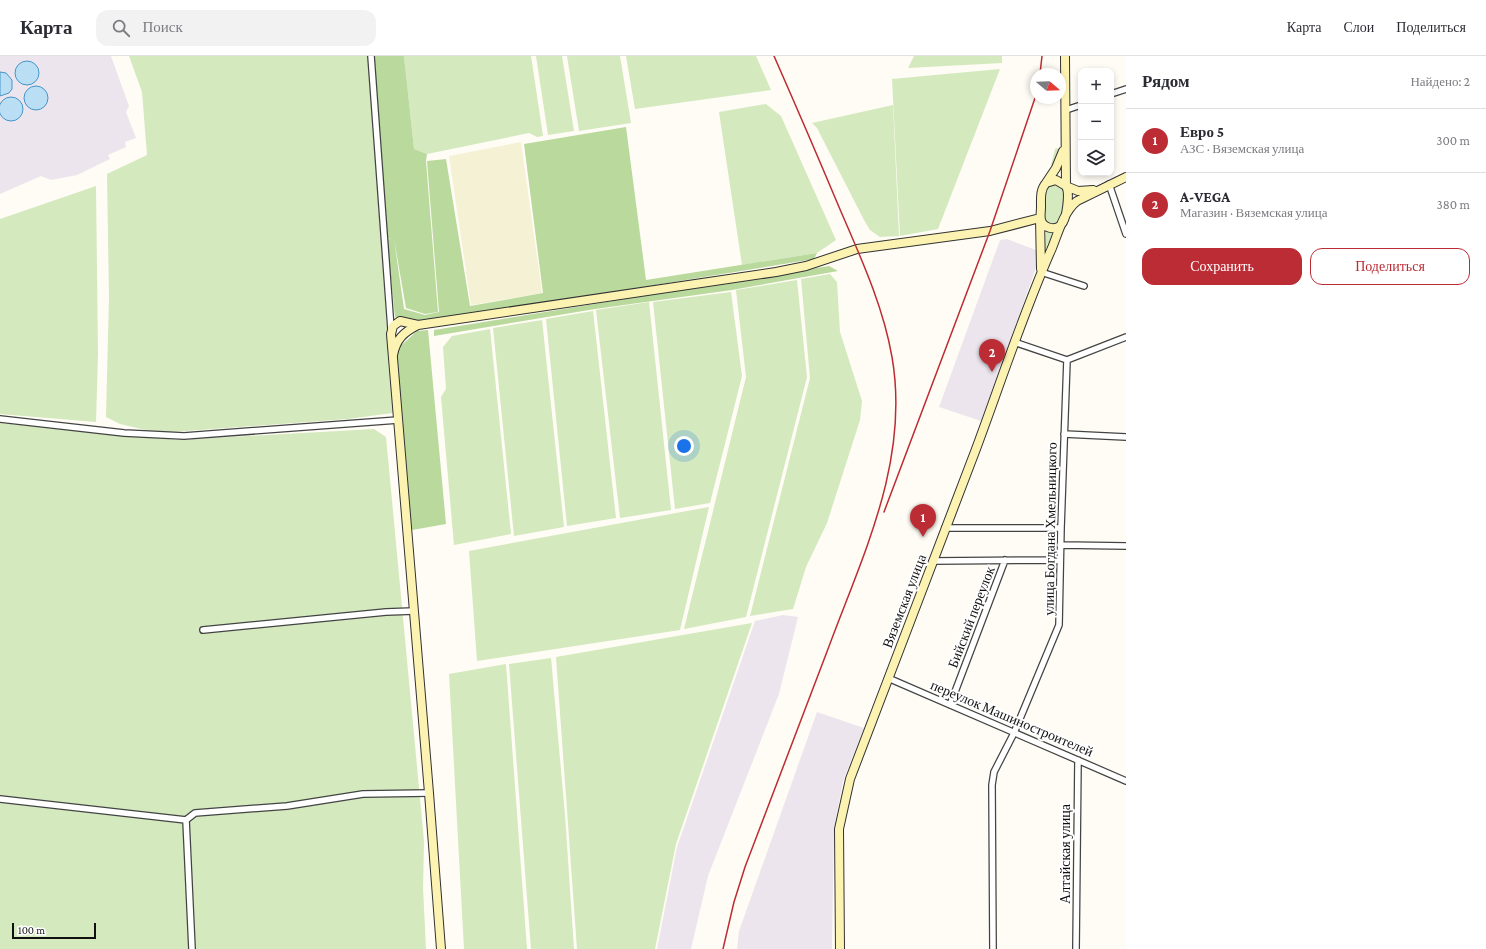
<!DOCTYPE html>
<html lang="ru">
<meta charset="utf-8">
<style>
body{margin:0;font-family:"Crimson Pro",serif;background:#f2f2f3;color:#2b2b33}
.controls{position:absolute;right:12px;top:12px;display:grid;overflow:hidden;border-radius:8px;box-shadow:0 2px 6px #0003}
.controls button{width:36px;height:36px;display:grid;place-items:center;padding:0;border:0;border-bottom:1px solid #e1e1e2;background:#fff;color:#2b2b33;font:20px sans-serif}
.compass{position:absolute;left:1030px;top:12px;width:36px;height:36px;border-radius:50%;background:#fff;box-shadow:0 2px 6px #0003;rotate:109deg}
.scale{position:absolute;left:12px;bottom:10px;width:84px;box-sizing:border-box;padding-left:4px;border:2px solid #101010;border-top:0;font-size:11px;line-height:14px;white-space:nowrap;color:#101010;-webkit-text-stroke:3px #fff;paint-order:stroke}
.you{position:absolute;left:684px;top:390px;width:14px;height:14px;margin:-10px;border:3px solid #fff;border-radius:50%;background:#1a73e8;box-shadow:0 0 0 6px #1a73e833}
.badge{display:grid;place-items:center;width:26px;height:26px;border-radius:50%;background:#bc2c34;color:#fff;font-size:13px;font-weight:700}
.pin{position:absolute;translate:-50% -33px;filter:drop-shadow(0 1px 2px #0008)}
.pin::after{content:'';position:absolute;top:21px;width:14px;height:12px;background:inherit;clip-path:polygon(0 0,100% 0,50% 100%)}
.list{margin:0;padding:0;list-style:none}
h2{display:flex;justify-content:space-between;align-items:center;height:52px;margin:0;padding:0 16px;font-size:17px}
h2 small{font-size:13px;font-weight:400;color:#7c7c81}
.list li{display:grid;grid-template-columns:26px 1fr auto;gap:12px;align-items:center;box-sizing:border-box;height:64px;padding:0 16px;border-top:1px solid #e1e1e2}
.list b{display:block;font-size:15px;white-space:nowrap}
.list p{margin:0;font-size:13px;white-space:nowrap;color:#7c7c81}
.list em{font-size:13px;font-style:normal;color:#7c7c81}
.actions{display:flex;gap:8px;padding:12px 16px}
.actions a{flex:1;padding:9px 0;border:1px solid #bc2c34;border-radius:12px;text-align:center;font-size:14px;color:#bc2c34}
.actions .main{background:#bc2c34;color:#fff}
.icon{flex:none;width:22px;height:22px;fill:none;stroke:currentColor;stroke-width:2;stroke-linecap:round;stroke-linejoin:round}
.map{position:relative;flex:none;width:1126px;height:893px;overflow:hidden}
header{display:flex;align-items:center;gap:24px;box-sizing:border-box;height:56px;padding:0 20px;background:#fff;border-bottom:1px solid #e1e1e2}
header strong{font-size:19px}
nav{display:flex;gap:22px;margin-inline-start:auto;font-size:14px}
.search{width:280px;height:36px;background:#f2f2f3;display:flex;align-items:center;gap:10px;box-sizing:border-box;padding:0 14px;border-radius:12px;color:#7c7c81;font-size:15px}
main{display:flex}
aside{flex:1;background:#fff}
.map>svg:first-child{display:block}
.industrial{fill:#ede5ee}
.farmland{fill:#f4f1d4}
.green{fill:#d4e9be}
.forest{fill:#b9d99d}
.water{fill:#badff4;stroke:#4495c8}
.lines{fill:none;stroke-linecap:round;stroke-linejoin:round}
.street-casing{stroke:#434343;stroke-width:8}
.secondary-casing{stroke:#323232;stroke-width:10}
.street{stroke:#fff;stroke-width:5.5}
.secondary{stroke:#fcf3b2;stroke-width:8}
.rail{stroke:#bc2c34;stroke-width:1.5}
.labels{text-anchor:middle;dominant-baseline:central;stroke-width:4;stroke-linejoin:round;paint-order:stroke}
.street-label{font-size:14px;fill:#101010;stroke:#fff}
</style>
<header>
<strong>Карта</strong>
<div class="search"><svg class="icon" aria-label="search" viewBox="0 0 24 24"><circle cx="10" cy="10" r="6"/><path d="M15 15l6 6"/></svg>Поиск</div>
<nav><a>Карта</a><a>Слои</a><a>Поделиться</a></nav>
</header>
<main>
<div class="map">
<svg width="1126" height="893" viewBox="0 0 1126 893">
<rect width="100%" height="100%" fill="#fefcf4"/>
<path class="industrial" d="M0 0H111L129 50 126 56 136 82 125 86 126 91 108 99 110 103 77 119 51 124 41 120 0 138Z
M1007 183 1036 194V212L981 365 939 351 1000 184Z
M783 559 798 561 779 638 708 820 691 893H657L677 791 755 565Z
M817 656 864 672 843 725 834 773 832 893H737L739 875Z"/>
<path class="farmland" d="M521 86 542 237 471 249 449 100Z"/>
<path class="green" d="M129 0H368L393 357 348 363 159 377 120 368 106 361 109 242 107 118 147 99 142 36Z
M404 0H531L543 80 537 81 529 77 427 98 414 93Z
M536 0H562L574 75 548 79Z
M567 0H620L631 67 579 75Z
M626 0H756L771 34 635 53Z
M914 0H1002V7L908 12Z
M1000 13 938 173 900 180 892 23Z
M766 48 781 60 836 184 817 197 742 209 719 56Z
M893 49 899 180 880 181 870 174 864 164 817 72 812 67Z
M1057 92 1059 94 1054 109H1051L1055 93Z
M1056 128 1063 132C1067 142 1064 158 1059 167L1052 170 1044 164V138L1047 131Z
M96 130 98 297 96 366 0 358V163Z
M1046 174 1056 175 1048 192H1045Z
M830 218 837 226 840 276 862 345 860 364 827 467 806 511 793 553 750 560 810 322 801 223Z
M797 224 807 321 746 561 684 573 746 321 736 234Z
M731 236 742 320 710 447 675 453 653 246Z
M649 246 671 454 620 462 596 254Z
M593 255 616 462 567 470 546 263Z
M542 264 564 471 514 480 493 272Z
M490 273 511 478 454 489 441 341 446 333 443 291 452 280Z
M0 367 178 384 374 373 386 381 424 785 423 832 426 893H0Z
M709 451 680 574 477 605 469 495Z
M752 567 676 788 655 893H577L556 601Z
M551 602 565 759 574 893H531L509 608Z
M506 608 527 893H464L449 618Z"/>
<path class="forest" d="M373 0H404L414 93 427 98 426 105 438 256 425 258 406 252 394 183 404 253 425 259 439 256 427 105 446 103 470 250 543 237 524 88 626 71 646 224 817 197 814 203 417 268 395 261 387 183H391L387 182Z
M829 210 838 215 732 234 595 253 434 280V274Z
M428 274 446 468 412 474 395 295 417 275Z"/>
<path class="water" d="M15 17a12 12 0 1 1 24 0a12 12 0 1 1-24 0Z
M0 16 6 17 12 24V33L9 37 0 40Z
M24 42a12 12 0 1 1 24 0a12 12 0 1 1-24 0Z
M-1 53a12 12 0 1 1 24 0a12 12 0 1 1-24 0Z"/>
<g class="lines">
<defs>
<path id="street" d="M371 0 391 273
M1111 38 1126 33
M1066 54 1081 49
M1109 128 1126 178
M1041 216 1084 230
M1014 286 1067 304
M1067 304 1126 281
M0 363 124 377 184 380 398 364
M1064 378 1126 381
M945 472H1061
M1060 489 1126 490
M933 505 1060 504
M203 574 386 556 414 555
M888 622 1126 725
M950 649 1005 504
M0 743 186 764 195 757 287 750 363 738 429 737
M186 764 192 893
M993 893 992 729 994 716 1014 677 1059 569 1061 472 1067 304
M1076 893 1078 704"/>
<path id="secondary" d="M1065 0 1066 130 1078 135 1093 134
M1056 124 1066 130C1070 137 1067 163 1061 169 1055 175 1043 172 1041 164 1040 160 1041 155 1041 151 1041 142 1040 134 1046 127Z
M1046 127 1056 112 1063 95
M418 269 400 265 393 270 391 278 429 737 441 893
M393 299C396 283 404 276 418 269L776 216 806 210 857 193 990 175 1040 162 1041 213
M840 893 839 773 850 723C891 613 935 503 976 393 1001 326 1023 257 1052 192 1058 177 1064 155 1077 145L1126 121"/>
</defs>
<use href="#street" class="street-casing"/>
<use href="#secondary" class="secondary-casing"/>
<use href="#street" class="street"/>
<use href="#secondary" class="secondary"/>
<path class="rail" d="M1040 18 1042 0
M884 456 990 175 1036 39
M723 893 734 846 745 811C773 738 800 665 828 593 863 498 910 405 892 301 883 249 860 200 839 151 818 101 796 50 774 0"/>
</g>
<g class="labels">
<g class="street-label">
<text transform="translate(1050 473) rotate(-89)">улица Богдана Хмельницкого</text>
<text transform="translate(904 545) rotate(-69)">Вяземская улица</text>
<text transform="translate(971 561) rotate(-69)">Бийский переулок</text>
<text transform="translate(1012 662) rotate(23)">переулок Машиностроителей</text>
<text transform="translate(1065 798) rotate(-90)">Алтайская улица</text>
</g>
</g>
</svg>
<div class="controls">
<button>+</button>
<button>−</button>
<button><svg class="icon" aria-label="layers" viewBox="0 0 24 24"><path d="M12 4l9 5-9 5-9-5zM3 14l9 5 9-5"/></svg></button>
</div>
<svg class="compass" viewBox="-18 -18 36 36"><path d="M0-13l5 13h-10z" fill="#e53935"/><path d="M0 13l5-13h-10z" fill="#7c7c81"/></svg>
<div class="scale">100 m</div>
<div class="you"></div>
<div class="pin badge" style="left:923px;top:481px">1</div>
<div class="pin badge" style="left:992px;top:316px">2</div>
</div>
<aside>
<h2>Рядом<small>Найдено: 2</small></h2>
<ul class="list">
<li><span class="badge">1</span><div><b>Евро 5</b><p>АЗС · Вяземская улица</p></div><em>300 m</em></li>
<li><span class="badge">2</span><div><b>A-VEGA</b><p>Магазин · Вяземская улица</p></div><em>380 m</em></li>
</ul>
<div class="actions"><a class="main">Сохранить</a><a>Поделиться</a></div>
</aside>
</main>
